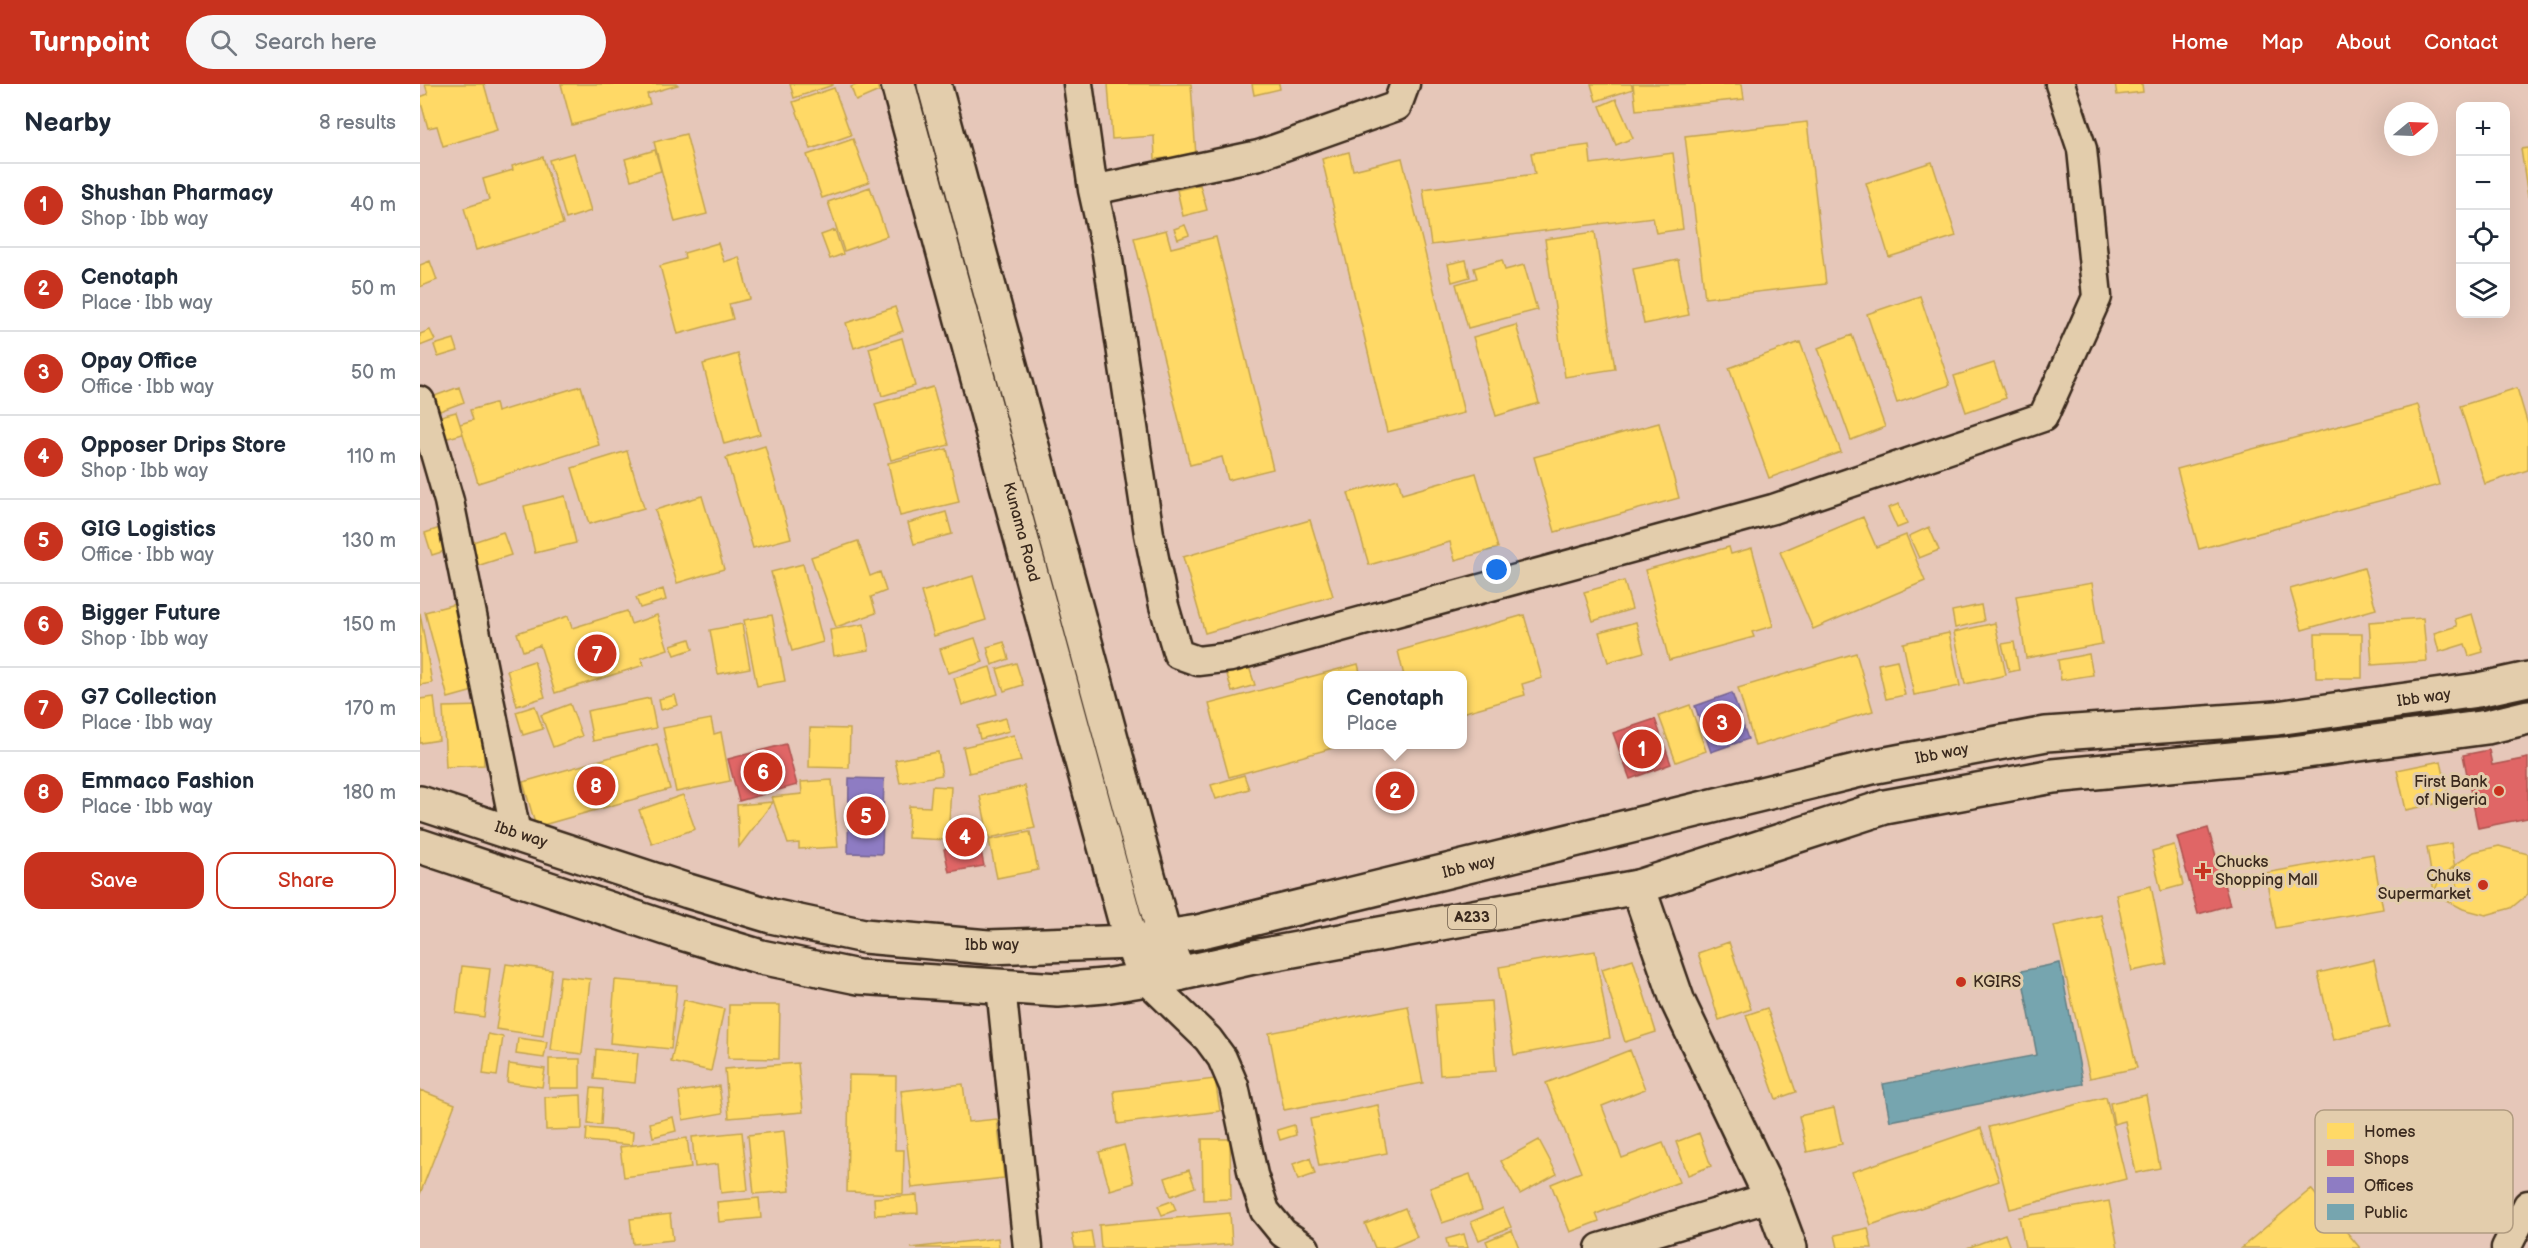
<!DOCTYPE html>
<meta charset="utf-8">
<style>
body{margin:0;font-family:"Balsamiq Sans",sans-serif;background:#f6f6f7;color:#1f2937}
.controls{position:absolute;right:18px;top:18px;display:grid;overflow:hidden;border-radius:12px;box-shadow:0 6px 24px #0002}
.controls button{width:54px;height:54px;display:grid;place-items:center;padding:0;border:0;border-bottom:2px solid #e0e1e3;background:#fff;color:#1f2937;font:30px sans-serif}
.compass{position:absolute;left:1964px;top:18px;width:54px;height:54px;border-radius:50%;background:#fff;box-shadow:0 6px 24px #0002;rotate:71deg}
.you{position:absolute;left:1077px;top:486px;width:21px;height:21px;margin:-15px;border:4px solid #fff;border-radius:50%;background:#1a73e8;box-shadow:0 0 0 9px #1a73e833}
.badge{display:grid;place-items:center;width:39px;height:39px;border-radius:50%;background:#c8321e;color:#fff;font-size:20px;font-weight:700}
.pin{position:absolute;translate:-50% -50%;border:3px solid #fff;box-shadow:0 2px 6px #0006}
.popup{position:absolute;left:903px;top:587px;width:144px;height:78px;box-sizing:border-box;display:grid;place-content:center;border-radius:12px;background:#fff;filter:drop-shadow(0 2px 4px #0005);font-size:20px;white-space:nowrap;color:#747a83}
.popup b{font-size:22px;color:#1f2937}
.popup::after{content:'';position:absolute;left:50%;top:100%;margin-left:-12px;border:12px solid transparent;border-top-color:#fff}
.list{margin:0;padding:0;list-style:none}
h2{display:flex;justify-content:space-between;align-items:center;height:78px;margin:0;padding:0 24px;font-size:26px}
h2 small{font-size:20px;font-weight:400;color:#747a83}
.list li{display:grid;grid-template-columns:39px 1fr auto;gap:18px;align-items:center;box-sizing:border-box;height:84px;padding:0 24px;border-top:2px solid #e0e1e3}
.list b{display:block;font-size:22px;white-space:nowrap}
.list p{margin:0;font-size:20px;white-space:nowrap;color:#747a83}
.list em{font-size:20px;font-style:normal;color:#747a83}
.actions{display:flex;gap:12px;padding:18px 24px}
.actions a{flex:1;padding:14px 0;border:2px solid #c8321e;border-radius:18px;text-align:center;font-size:21px;color:#c8321e}
.actions .main{background:#c8321e;color:#fff}
.icon{flex:none;width:33px;height:33px;fill:none;stroke:currentColor;stroke-width:2;stroke-linecap:round;stroke-linejoin:round}
.map{position:relative;flex:none;width:2108px;height:1164px;overflow:hidden}
header{display:flex;align-items:center;gap:36px;box-sizing:border-box;height:84px;padding:0 30px;background:#c8321e;color:#fff}
header strong{font-size:28px}
nav{display:flex;gap:33px;margin-inline-start:auto;font-size:21px}
.search{width:420px;height:54px;background:#f6f6f7;display:flex;align-items:center;gap:15px;box-sizing:border-box;padding:0 21px;border-radius:33px;color:#747a83;font-size:22px}
main{display:flex}
aside{flex:1;background:#fff}
.map>svg:first-child{display:block}
.homes{fill:#ffd966;stroke:#c4a450;stroke-width:1.5}
.shops{fill:#e06666;stroke:#ae5450;stroke-width:1.5}
.offices{fill:#8e7cc3;stroke:#756392;stroke-width:1.5}
.public{fill:#76a5af;stroke:#648084;stroke-width:1.5}
.lines{fill:none;stroke-linecap:round;stroke-linejoin:round}
.street-casing{stroke:#3b2a1e;stroke-width:33}
.secondary-casing{stroke:#3b2a1e;stroke-width:38}
.highway-casing{stroke:#3b2a1e;stroke-width:38}
.street{stroke:#e3cdac;stroke-width:28}
.secondary{stroke:#e3cdac;stroke-width:33}
.highway{stroke:#e3cdac;stroke-width:33}
.poi-dot{fill:#c8321e;stroke:#e3cdac;stroke-width:2}
.labels{text-anchor:middle;dominant-baseline:central;stroke-width:6;stroke-linejoin:round;paint-order:stroke}
.shield{fill:#e3cdac;stroke:#6d5b49;stroke-width:1.5}
.shield-label{font-size:15px;font-weight:bold;fill:#3b2a1e}
.street-label{font-size:16px;fill:#3b2a1e;stroke:#e3cdac}
.poi-label{font-size:16px;fill:#3b2a1e;stroke:#e3cdac;text-anchor:end}
.key{fill:#e3cdac;stroke:#b19c81;stroke-width:1.5}
.key-label{font-size:16px;fill:#3b2a1e}
</style>
<header>
<strong>Turnpoint</strong>
<div class="search"><svg class="icon" aria-label="search" viewBox="0 0 24 24"><circle cx="10" cy="10" r="6"/><path d="M15 15l6 6"/></svg>Search here</div>
<nav><a>Home</a><a>Map</a><a>About</a><a>Contact</a></nav>
</header>
<main>
<aside>
<h2>Nearby<small>8 results</small></h2>
<ul class="list">
<li><span class="badge">1</span><div><b>Shushan Pharmacy</b><p>Shop · Ibb way</p></div><em>40 m</em></li>
<li><span class="badge">2</span><div><b>Cenotaph</b><p>Place · Ibb way</p></div><em>50 m</em></li>
<li><span class="badge">3</span><div><b>Opay Office</b><p>Office · Ibb way</p></div><em>50 m</em></li>
<li><span class="badge">4</span><div><b>Opposer Drips Store</b><p>Shop · Ibb way</p></div><em>110 m</em></li>
<li><span class="badge">5</span><div><b>GIG Logistics</b><p>Office · Ibb way</p></div><em>130 m</em></li>
<li><span class="badge">6</span><div><b>Bigger Future</b><p>Shop · Ibb way</p></div><em>150 m</em></li>
<li><span class="badge">7</span><div><b>G7 Collection</b><p>Place · Ibb way</p></div><em>170 m</em></li>
<li><span class="badge">8</span><div><b>Emmaco Fashion</b><p>Place · Ibb way</p></div><em>180 m</em></li>
</ul>
<div class="actions"><a class="main">Save</a><a>Share</a></div>
</aside>
<div class="map">
<svg width="2108" height="1164" viewBox="0 0 2108 1164">
<rect width="100%" height="100%" fill="#e6c7b9"/>
<filter id="ink" filterUnits="userSpaceOnUse"><feTurbulence type="fractalNoise" baseFrequency=".0167" numOctaves="2"/><feDisplacementMap in="SourceGraphic" scale="12" xChannelSelector="R" yChannelSelector="G"/><feConvolveMatrix kernelMatrix="1 2 1 2 8 2 1 2 1" color-interpolation-filters="sRGB"/></filter>
<g filter="url(#ink)">
<path class="homes" d="M5 0H64L77 46 23 62 17 42 8 44 0 15V13L8 10Z
M141 0H257L258 1 227 10 230 20 152 41Z
M370 0H413V1L374 14Z
M439 0H457L459 7 436 17 431 3Z
M688 0H771L776 72 735 75 734 52 692 55Z
M832 0H859L860 5 834 11Z
M1171 0H1211L1213 5 1176 17Z
M1213 0H1322L1324 15 1216 26Z
M1695 0H1722L1723 8 1697 11Z
M414 4 431 51 391 65 373 18Z
M1196 15 1213 54 1196 61 1180 22Z
M1387 38 1406 200 1285 214 1265 52Z
M266 50 287 130 255 138 234 58Z
M433 55 449 98 402 114 387 71Z
M1169 61 1171 80 1253 69 1263 145 1236 149 1233 133 1011 161 1003 105 1115 90 1111 69Z
M2108 64V113L2101 65Z
M235 66 241 87 211 96 205 75Z
M929 68 933 86 982 74 1044 329 967 348 902 75Z
M154 69 171 127 146 135 129 76Z
M123 73 143 140 56 166 44 124 69 116 63 95 93 86 92 82Z
M1512 78 1536 152 1469 173 1446 99Z
M780 101 787 126 763 132 757 106Z
M450 103 467 152 424 167 408 118Z
M765 141 769 151 758 155 754 145Z
M415 146 423 170 410 175 401 151Z
M746 146 751 164 796 153 853 385 808 396 802 373 770 381 714 154Z
M1175 148 1195 285 1145 293 1125 155Z
M298 159 304 178 319 173 330 215 309 220 313 235 258 250 240 182 265 175 264 169Z
M1046 176 1050 193 1032 198 1028 180Z
M1082 176 1085 186 1104 181 1117 226 1048 244 1036 200 1057 194 1054 184Z
M1258 176 1269 231 1224 240 1213 185Z
M10 177 17 196 0 203V181Z
M1500 212 1530 301 1477 319 1447 230Z
M475 223 483 247 434 264 426 239Z
M1096 241 1119 319 1076 332 1053 253Z
M10 246 15 256 0 262V250Z
M1432 251 1465 343 1431 356 1398 264Z
M482 254 495 302 462 312 449 264Z
M34 255 38 267 18 273 14 261Z
M1380 258 1421 368 1349 394 1309 284Z
M318 270 340 350 304 360 283 280Z
M1574 279 1586 314 1546 328 1534 292Z
M161 302 179 361 58 399 40 340 53 336 50 326 75 319 77 328Z
M39 303 44 318 17 328 12 313Z
M513 303 529 361 471 376 455 320Z
M2097 304 2108 341V386L2065 400 2040 322Z
M1998 321 2019 401 1779 465 1757 385Z
M36 328 43 350 24 355 17 333Z
M1239 339 1259 414 1135 448 1114 373Z
M345 362 371 454 333 464 306 374Z
M527 365 539 418 480 432 468 379Z
M207 367 224 424 169 440 152 384Z
M1056 389 1078 464 1035 476 1030 458 949 481 928 409 978 395 982 410Z
M145 412 156 459 115 469 104 422Z
M282 412 304 485 257 499 235 426Z
M1479 420 1487 440 1477 444 1468 424Z
M526 428 532 450 494 460 488 439Z
M1443 433 1456 463 1486 451 1505 497 1393 545 1360 468Z
M890 436 913 512 785 549 763 473Z
M1509 443 1519 466 1499 474 1489 452Z
M20 444 28 466 12 471 5 449Z
M83 448 91 471 57 482 50 459Z
M438 457 450 492 460 488 466 507 451 513 456 529 416 543 391 473Z
M1309 463 1311 470 1332 464 1353 542 1332 548 1334 553 1249 576 1225 486Z
M383 480 403 558 372 567 351 488Z
M1944 484 1956 525 1882 546 1870 505Z
M553 492 566 536 514 552 501 508Z
M1204 497 1212 525 1173 537 1164 508Z
M1672 499 1682 560 1606 574 1596 512Z
M243 505 246 516 220 524 216 514Z
M35 520 57 606 28 614 5 528Z
M1561 521 1564 537 1535 544 1532 527Z
M207 527 211 540 237 531 248 565 221 574 224 581 135 609 120 561 103 567 97 549 148 532 152 544Z
M0 529 12 599 0 601Z
M2052 530 2063 568 2049 572 2045 560 2019 568 2014 549 2037 542 2035 535Z
M352 531 365 597 337 602 324 536Z
M1104 531 1122 594 1102 600 1105 611 1042 629V592H984L978 567Z
M2003 534 2007 577 1952 581 1949 538Z
M1216 538 1224 568 1188 578 1179 548Z
M1575 539 1586 591 1545 600 1534 548Z
M322 540 330 584 298 590 290 546Z
M444 540 449 566 414 572 410 546Z
M1529 549 1540 602 1494 611 1483 559Z
M1895 550H1942V594H1896Z
M555 554 563 578 528 589 520 565Z
M270 555 273 565 255 571 251 561Z
M584 558 589 575 572 581 567 563Z
M1594 558 1599 586 1589 588 1582 560Z
M1436 569 1453 627 1335 662 1318 604Z
M1669 570 1673 591 1641 596 1638 576Z
M1477 576 1485 611 1466 615 1458 580Z
M114 577 125 613 97 622 87 586Z
M596 579 603 601 584 607 577 585Z
M828 580 835 601 812 608 806 587Z
M938 580 941 592H908V660H927L809 693 789 620Z
M570 583 578 610 542 621 534 594Z
M255 611 258 621 241 626 239 615Z
M14 613 19 656 0 659V615Z
M230 614 236 644 173 657 167 627Z
M150 620 162 652 133 663 121 631Z
M1270 621 1286 667 1256 678 1239 632Z
M62 622 64 681 26 683 23 623Z
M115 622 123 645 103 651 96 628Z
M586 634 589 647 560 655 557 642Z
M291 635 294 650 301 648 310 697 256 708 243 644Z
M390 644 430 645 429 684 389 683Z
M594 651 601 677 549 689 543 663Z
M237 660 250 705 116 743 103 698Z
M518 668 522 691 480 699 475 676Z
M2021 677 2029 717 1986 726 1977 686Z
M824 691 829 705 796 715 791 701Z
M412 696 418 763 379 765V759L368 760 352 713 382 710 381 698Z
M512 702 531 703 528 756 488 754 489 722 510 723Z
M605 702 615 744 569 754 560 712Z
M263 711 275 745 232 760 219 726Z
M353 718 319 763 317 721Z
M610 748 618 786 577 794 569 756Z
M2031 759 2038 805 2014 808 2007 763Z
M1754 761 1763 801 1741 807 1732 767Z
M2079 762 2108 770V810L2091 824 2066 831 2043 825 2024 815 2015 806 2019 796 2035 781 2054 768Z
M1953 770 1963 825 1856 844 1845 789Z
M1731 802 1747 880 1712 887 1696 810Z
M1681 831 1717 984 1670 994 1634 842Z
M1309 858 1331 925 1299 936 1278 869Z
M1175 867 1190 954 1094 971 1079 883Z
M1213 875 1236 948 1205 958 1182 885Z
M1954 876 1969 943 1913 956 1898 889Z
M86 880 132 886 123 952 76 945Z
M42 882 70 885 64 933 36 929Z
M140 892 170 895 162 970 131 966Z
M195 896 257 901 251 965 190 959Z
M264 916 304 925 291 987 251 978Z
M1071 917 1076 987 1020 991 1015 921Z
M309 921H360L359 975 308 974Z
M988 922 1003 999 864 1026 849 949Z
M1347 924 1376 1008 1356 1015 1326 931Z
M68 950 83 953 77 992 63 990Z
M98 954 127 958 124 974 96 970Z
M176 965 218 969 215 999 174 995Z
M1210 966 1225 1005 1182 1022 1202 1074 1243 1059 1259 1098 1176 1130 1179 1137 1150 1148 1131 1100 1161 1088 1126 999Z
M129 975H160V1004H129Z
M378 979 383 1028 309 1034 305 985Z
M89 980 125 985 122 1003 87 998Z
M429 991 476 992 475 1066H484L483 1110 427 1108Z
M795 995 800 1027 698 1040 694 1007Z
M543 1000 548 1038 577 1035 584 1094 492 1104 481 1007Z
M299 1002 303 1029 263 1036 259 1008Z
M171 1004 183 1005 181 1041 168 1040Z
M0 1006 35 1020 0 1110Z
M161 1011 162 1045 126 1046 125 1013Z
M1726 1011 1740 1084 1716 1089 1705 1037 1694 1040 1690 1019Z
M1686 1013 1706 1095 1590 1125 1569 1043Z
M958 1021 967 1069 899 1082 890 1035Z
M1414 1024 1422 1060 1387 1068 1379 1032Z
M253 1033 256 1047 233 1053 230 1039Z
M874 1041 876 1051 860 1056 857 1046Z
M167 1044 213 1048 212 1061 166 1057Z
M1561 1044 1579 1097 1451 1141 1432 1088Z
M364 1047 370 1107 334 1110 328 1051Z
M322 1048 328 1106 301 1109 298 1080 275 1083 272 1053Z
M1279 1049 1291 1082 1268 1091 1256 1058Z
M267 1054 271 1084 204 1093 200 1063Z
M782 1055H810L811 1115 783 1116Z
M1119 1056 1137 1090 1100 1110 1081 1077Z
M704 1061 714 1099 690 1106 679 1068Z
M1979 1066 1999 1073 1994 1090 1973 1084Z
M890 1074 895 1090 878 1096 873 1080Z
M769 1086 775 1103 751 1112 745 1094Z
M1050 1090 1062 1126 1022 1139 1010 1104Z
M1891 1105 1940 1164H1821Z
M497 1111 498 1129 455 1131 454 1114Z
M339 1114 341 1134 299 1138 297 1118Z
M752 1117 756 1126 742 1131 738 1122Z
M1689 1117 1698 1164H1605L1599 1133Z
M985 1124 997 1153 971 1164H955L945 1140Z
M1083 1124 1091 1143 1059 1156 1051 1138Z
M810 1129 812 1160 766 1164H681L679 1141Z
M250 1130 253 1156 213 1160 210 1135Z
M1448 1144 1452 1164H1418L1415 1151Z
M1092 1146 1099 1164H1069L1066 1157Z
M671 1147 674 1164H655L652 1150Z
M1044 1150 1048 1164H1028L1026 1155Z
M1585 1150 1590 1164H1547Z
M578 1154 579 1164H491Z"/>
<path class="shops" d="M1235 635 1251 680 1210 695 1193 649Z
M366 660 377 701 319 717 308 675Z
M2069 666 2072 681 2108 674V734L2058 744 2043 671Z
M555 737 564 782 529 788 524 765 534 763 530 742Z
M1788 744 1810 821 1778 830 1757 753Z"/>
<path class="offices" d="M1312 609 1328 655 1291 668 1275 622Z
M429 694 464 695 462 770 428 769Z"/>
<path class="public" d="M1640 879 1663 1000 1470 1037 1463 1000 1617 971 1601 887Z"/>
<g class="lines">
<defs>
<path id="street" d="M658 0 673 106 687 169 729 450 744 522 758 570 778 577 811 573 1353 425 1623 333 1677 213 1662 65 1640 0
M673 106 839 71 977 22 985 0
M0 317 29 417 96 749
M726 895 788 955 802 974 814 1002 833 1091 845 1127 863 1149 885 1164
M581 903 608 1164
M1180 1164 1351 1113
M2086 1164 2108 1121"/>
<path id="secondary" d="M478 0 711 858 726 895
M514 0 745 854 758 890
M1218 803 1258 918 1351 1113 1370 1164"/>
<path id="highway" d="M0 719 268 807 351 832 444 852 568 863 711 858 778 848 1456 682 1626 650 1857 634 2058 606 2108 595
M0 762 255 847 341 873 438 893 638 906 684 902 758 890 834 873 1218 803 1465 723 1633 692 1864 670 2067 643 2108 633"/>
</defs>
<use href="#street" class="street-casing"/>
<use href="#secondary" class="secondary-casing"/>
<use href="#highway" class="highway-casing"/>
<use href="#street" class="street"/>
<use href="#secondary" class="secondary"/>
<use href="#highway" class="highway"/>
</g>
</g>
<g class="poi-dot">
<circle cx="2079" cy="707" r="6"/>
<path d="M1780 778h6v6h6v6h-6v6h-6v-6h-6v-6h6z"/>
<circle cx="2063" cy="801" r="6"/>
<circle cx="1541" cy="898" r="6"/>
</g>
<g class="labels">
<rect class="shield" x="1028" y="821" width="48" height="24" rx="4.5"/>
<g class="shield-label">
<text x="1052" y="833">A233</text>
</g>
<g class="street-label">
<text transform="translate(601 448) rotate(75)">Kunama Road</text>
<text transform="translate(2004 614) rotate(-8)">Ibb way</text>
<text transform="translate(1522 670) rotate(-11)">Ibb way</text>
<text transform="translate(101 751) rotate(18)">Ibb way</text>
<text transform="translate(1049 783) rotate(-14)">Ibb way</text>
<text x="572" y="861">Ibb way</text>
</g>
<g class="poi-label">
<text x="2067" y="698">First Bank<tspan x="2067" dy="18">of Nigeria</tspan></text>
<text x="1795" y="778" text-anchor="start">Chucks<tspan x="1795" dy="18">Shopping Mall</tspan></text>
<text x="2051" y="792">Chuks<tspan x="2051" dy="18">Supermarket</tspan></text>
<text x="1553" y="898" text-anchor="start">KGIRS</text>
</g>
</g>
<rect x="1895" y="1026" width="198" height="123" rx="9" class="key"/>
<rect x="1907" y="1039" width="27" height="16" fill="#ffd966"/>
<rect x="1907" y="1066" width="27" height="16" fill="#e06666"/>
<rect x="1907" y="1093" width="27" height="16" fill="#8e7cc3"/>
<rect x="1907" y="1120" width="27" height="16" fill="#76a5af"/>
<g class="key-label">
<text x="1944" y="1053">Homes</text>
<text x="1944" y="1080">Shops</text>
<text x="1944" y="1107">Offices</text>
<text x="1944" y="1134">Public</text>
</g>
</svg>
<div class="controls">
<button>+</button>
<button>−</button>
<button><svg class="icon" aria-label="locate" viewBox="0 0 24 24"><circle cx="12" cy="12" r="6"/><path d="M12 2v4M12 18v4M2 12h4M18 12h4"/></svg></button>
<button><svg class="icon" aria-label="layers" viewBox="0 0 24 24"><path d="M12 4l9 5-9 5-9-5zM3 14l9 5 9-5"/></svg></button>
</div>
<svg class="compass" viewBox="-18 -18 36 36"><path d="M0-13l5 13h-10z" fill="#e53935"/><path d="M0 13l5-13h-10z" fill="#747a83"/></svg>
<div class="you"></div>
<div class="pin badge" style="left:1222px;top:665px">1</div>
<div class="pin badge" style="left:975px;top:707px">2</div>
<div class="popup"><b>Cenotaph</b>Place</div>
<div class="pin badge" style="left:1302px;top:639px">3</div>
<div class="pin badge" style="left:545px;top:753px">4</div>
<div class="pin badge" style="left:446px;top:732px">5</div>
<div class="pin badge" style="left:343px;top:688px">6</div>
<div class="pin badge" style="left:177px;top:570px">7</div>
<div class="pin badge" style="left:176px;top:702px">8</div>
</div>
</main>
